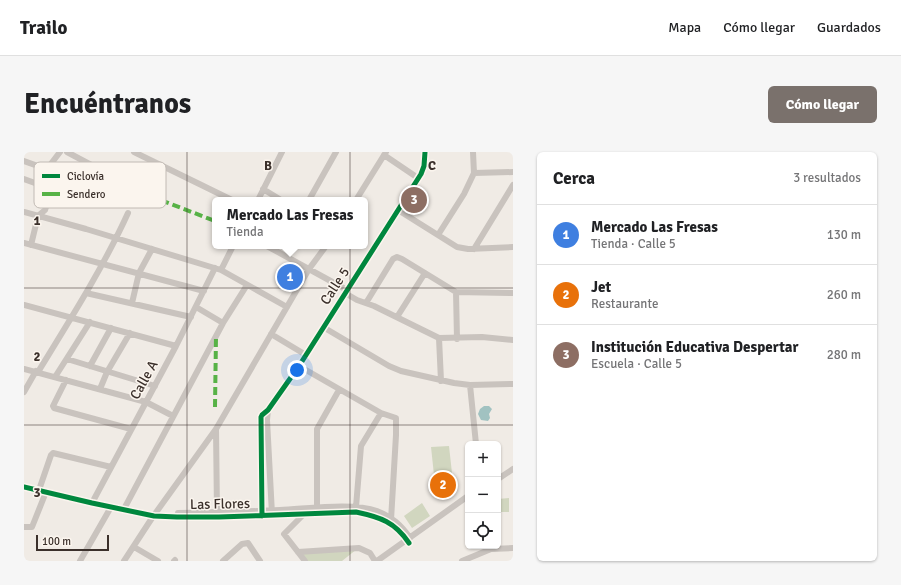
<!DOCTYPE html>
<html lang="es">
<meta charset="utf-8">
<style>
body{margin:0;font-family:Signika,sans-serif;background:#f6f6f6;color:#202124}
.controls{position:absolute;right:12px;bottom:12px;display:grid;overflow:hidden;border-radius:6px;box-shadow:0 1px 3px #0004}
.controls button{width:36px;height:36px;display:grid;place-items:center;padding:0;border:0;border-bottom:1px solid #e0e0e0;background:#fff;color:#202124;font:20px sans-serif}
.scale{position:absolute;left:12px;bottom:10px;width:73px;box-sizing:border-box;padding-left:4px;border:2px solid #3b302b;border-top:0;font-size:11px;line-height:14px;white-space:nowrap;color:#3b302b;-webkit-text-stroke:3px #fbf5ee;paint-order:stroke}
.you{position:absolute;left:273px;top:218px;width:14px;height:14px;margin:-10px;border:3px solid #fff;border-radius:50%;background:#1a73e8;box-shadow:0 0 0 6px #1a73e833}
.badge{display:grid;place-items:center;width:26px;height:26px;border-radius:50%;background:#7a716c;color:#fff;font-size:13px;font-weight:700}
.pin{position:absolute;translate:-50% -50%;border:2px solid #fff;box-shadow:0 1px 4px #0006}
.popup{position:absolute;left:188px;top:45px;width:156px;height:52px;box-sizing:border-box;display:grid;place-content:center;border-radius:6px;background:#fff;filter:drop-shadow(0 1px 3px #0005);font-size:13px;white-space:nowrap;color:#757577}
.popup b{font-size:15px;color:#202124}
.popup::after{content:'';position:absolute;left:50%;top:100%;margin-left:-8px;border:8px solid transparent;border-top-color:#fff}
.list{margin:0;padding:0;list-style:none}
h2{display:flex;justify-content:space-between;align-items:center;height:52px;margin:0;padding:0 16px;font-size:17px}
h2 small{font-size:13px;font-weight:400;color:#757577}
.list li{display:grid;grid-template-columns:26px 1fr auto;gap:12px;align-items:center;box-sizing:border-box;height:60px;padding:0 16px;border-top:1px solid #e0e0e0}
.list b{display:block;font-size:15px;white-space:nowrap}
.list p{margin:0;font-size:13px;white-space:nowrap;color:#757577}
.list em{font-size:13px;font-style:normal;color:#757577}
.icon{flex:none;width:22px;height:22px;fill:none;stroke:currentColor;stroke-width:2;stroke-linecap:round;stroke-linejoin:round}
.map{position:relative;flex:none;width:489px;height:409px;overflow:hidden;border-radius:6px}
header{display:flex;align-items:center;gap:24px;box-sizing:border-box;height:56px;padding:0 20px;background:#fff;border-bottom:1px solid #e0e0e0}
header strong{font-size:19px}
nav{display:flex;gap:22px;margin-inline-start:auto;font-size:14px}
.intro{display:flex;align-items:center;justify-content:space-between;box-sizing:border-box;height:96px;padding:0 24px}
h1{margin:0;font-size:28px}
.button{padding:10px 18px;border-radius:6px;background:#7a716c;color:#fff;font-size:14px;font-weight:700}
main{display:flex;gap:24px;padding:0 24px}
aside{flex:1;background:#fff;border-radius:6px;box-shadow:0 1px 3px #0004}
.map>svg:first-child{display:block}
.green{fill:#d1d6bf}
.water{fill:#a1c2c1}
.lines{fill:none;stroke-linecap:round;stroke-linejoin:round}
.minor{stroke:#c9c3be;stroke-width:6}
.quiet{stroke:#57b246;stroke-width:4;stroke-dasharray:8 4;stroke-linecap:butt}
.cycleway-casing{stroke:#fbf5ee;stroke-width:8}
.cycleway{stroke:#00873e;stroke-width:5}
.grid{fill:none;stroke:#3b302b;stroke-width:1;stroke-opacity:0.55}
.labels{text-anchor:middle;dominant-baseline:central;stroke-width:3;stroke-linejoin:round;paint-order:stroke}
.street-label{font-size:14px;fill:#3b302b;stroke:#fbf5ee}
.key{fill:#fbf5ee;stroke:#c1bab4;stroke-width:1}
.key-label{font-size:11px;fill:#3b302b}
.grid-label{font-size:13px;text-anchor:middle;font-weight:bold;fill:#3b302b;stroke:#fbf5ee;stroke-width:3;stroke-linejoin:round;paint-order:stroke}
</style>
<header>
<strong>Trailo</strong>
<nav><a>Mapa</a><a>Cómo llegar</a><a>Guardados</a></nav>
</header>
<div class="intro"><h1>Encuéntranos</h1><a class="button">Cómo llegar</a></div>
<main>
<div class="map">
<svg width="489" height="409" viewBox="0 0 489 409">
<rect width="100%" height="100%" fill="#f0ebe5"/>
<path class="green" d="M425 294 428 321 410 323 407 295Z
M485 346V360H474V347Z
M398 351 406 364 388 376 380 364Z
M333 397 318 409H282L277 401Z"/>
<path class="water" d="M460 254H465L468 257 465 262 466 266 464 269 457 268 454 262 456 257Z"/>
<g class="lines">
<path class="minor" d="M110 0 208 48
M360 3 394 26
M0 9 62 31 73 16 43 0
M23 17 36 0
M450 21 489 20
M0 27 36 40
M239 37 257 48
M234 48 258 0
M285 48 312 0
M332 48 362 0
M374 58 433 95 444 97 489 95
M0 60 62 77 197 118 263 155
M414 83 440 42 450 21 449 0
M0 91 180 139
M7 93 14 64 21 58 28 37
M243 94 323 138
M450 97 489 33
M197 118 209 94
M432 140 433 187
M62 141 167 165
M321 141 333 148 350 154 415 186 417 229
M108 151 115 121 128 97
M342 151 369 107 373 105 378 107 432 140 489 141
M0 153 152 194
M172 155 199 171
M373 165 401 121
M299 175 365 214 377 219 430 231 446 233 489 232
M247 182 282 203
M415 186 458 185 489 188
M43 207 131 234
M66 214 87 176
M275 214 357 261 372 266V283L367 368
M0 217 122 250 149 264
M14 220C46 168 79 116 104 61
M31 225 66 170
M42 228 29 254 30 256 107 277
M446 233 452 292
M76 237 83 220 106 181
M0 240 12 219
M244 258 243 268 248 362
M192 277 193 360
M474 327 489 317
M0 335 68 351 130 364 153 365H195L332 360C356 365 371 370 385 391
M15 338 27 303 29 301 87 315
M68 351 152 194 191 116
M332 355 337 294 357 261
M100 357 199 171 223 133
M293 360V277L315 238
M154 361C188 360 222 360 256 358 282 357 329 350 353 359 368 365 377 373 386 386
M280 362 260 382 281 409
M238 364 237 265 238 263 244 258 275 214 397 22 400 14 401 0
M0 375H8L22 340
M110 395 134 409
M274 400 335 396 346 401 351 409
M56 409 87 355
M100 409 128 366 192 277 285 117 302 94
M150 409 151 408
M199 409 218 392 224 391 236 409
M353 409 444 344
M438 409 467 397 489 396"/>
<path class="quiet" d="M73 16 121 42 191 69
M191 255 192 184"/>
<defs>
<path id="cycleway" d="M0 335 68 351 130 364 153 365H195L332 360C356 365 371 370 385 391
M238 364 237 265 238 263 244 258 275 214 397 22 400 14 401 0"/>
</defs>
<use href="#cycleway" class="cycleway-casing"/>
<use href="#cycleway" class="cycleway"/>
</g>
<path class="grid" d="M163 0V409M326 0V409M0 136H489M0 273H489"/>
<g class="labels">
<g class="street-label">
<text transform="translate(311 134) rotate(-57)">Calle 5</text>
<text transform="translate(120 228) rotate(-61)">Calle A</text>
<text transform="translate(196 352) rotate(-1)">Las Flores</text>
</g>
</g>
<rect x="10" y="10" width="132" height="46" rx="6" class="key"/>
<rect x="18" y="22" width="18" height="4" fill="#00873e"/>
<rect x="18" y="40" width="18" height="4" fill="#57b246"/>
<g class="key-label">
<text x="43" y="28">Ciclovía</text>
<text x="43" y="46">Sendero</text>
</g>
<g class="grid-label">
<text x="244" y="18">B</text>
<text x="408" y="18">C</text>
<text x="13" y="73">1</text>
<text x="13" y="209">2</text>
<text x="13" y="345">3</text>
</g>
</svg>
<div class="controls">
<button>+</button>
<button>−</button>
<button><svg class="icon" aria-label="locate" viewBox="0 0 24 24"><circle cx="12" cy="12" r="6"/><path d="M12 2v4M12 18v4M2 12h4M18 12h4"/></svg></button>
</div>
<div class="scale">100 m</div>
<div class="you"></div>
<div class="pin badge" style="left:266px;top:125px;background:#3f7fe0">1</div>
<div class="popup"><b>Mercado Las Fresas</b>Tienda</div>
<div class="pin badge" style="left:419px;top:333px;background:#e8710a">2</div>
<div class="pin badge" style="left:390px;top:48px;background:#8d6e63">3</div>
</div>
<aside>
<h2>Cerca<small>3 resultados</small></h2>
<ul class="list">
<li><span class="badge" style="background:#3f7fe0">1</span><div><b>Mercado Las Fresas</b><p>Tienda · Calle 5</p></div><em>130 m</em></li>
<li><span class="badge" style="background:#e8710a">2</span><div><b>Jet</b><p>Restaurante</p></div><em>260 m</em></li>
<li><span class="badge" style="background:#8d6e63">3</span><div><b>Institución Educativa Despertar</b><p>Escuela · Calle 5</p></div><em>280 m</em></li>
</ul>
</aside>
</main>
